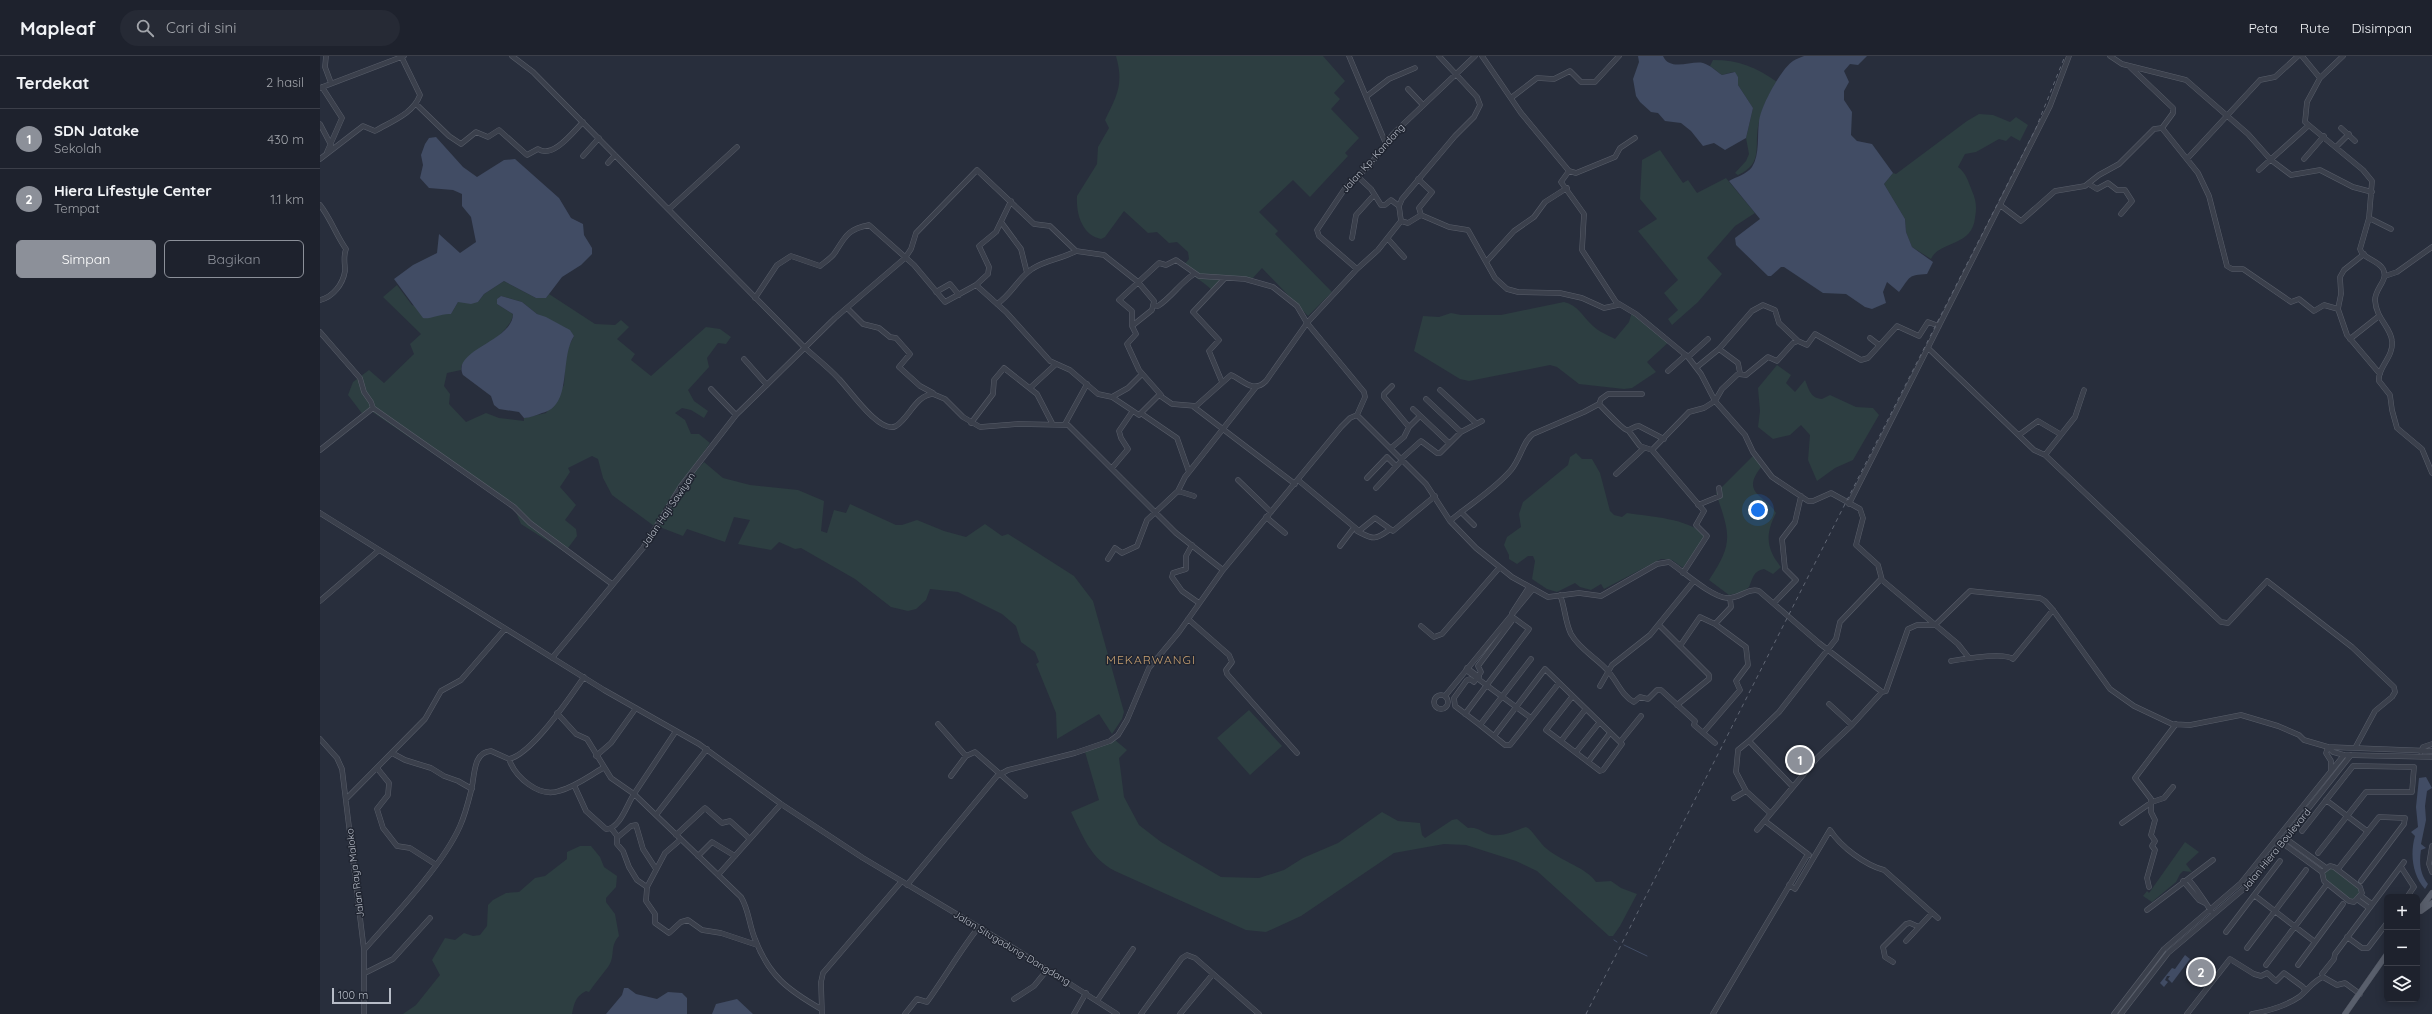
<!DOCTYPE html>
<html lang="id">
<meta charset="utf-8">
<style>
body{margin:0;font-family:Quicksand,sans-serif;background:#262a35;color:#f1f3f6}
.controls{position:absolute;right:12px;bottom:12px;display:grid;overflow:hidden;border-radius:6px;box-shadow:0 2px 10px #0003}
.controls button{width:36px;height:36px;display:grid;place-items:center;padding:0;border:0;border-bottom:1px solid #3c3f49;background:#1e222d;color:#f1f3f6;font:20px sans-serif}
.scale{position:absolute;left:12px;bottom:10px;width:59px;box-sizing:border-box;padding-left:4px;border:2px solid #b7bcc7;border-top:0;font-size:11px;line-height:14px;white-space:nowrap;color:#b7bcc7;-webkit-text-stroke:3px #202531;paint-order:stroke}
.you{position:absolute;left:1438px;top:454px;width:14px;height:14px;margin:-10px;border:3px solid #fff;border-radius:50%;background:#1a73e8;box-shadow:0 0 0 6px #1a73e833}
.badge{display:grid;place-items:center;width:26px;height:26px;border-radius:50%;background:#8c9099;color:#fff;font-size:13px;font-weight:700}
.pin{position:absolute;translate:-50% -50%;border:2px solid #fff;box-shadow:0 1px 4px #0006}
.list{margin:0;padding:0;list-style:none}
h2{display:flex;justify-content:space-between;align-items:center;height:52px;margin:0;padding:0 16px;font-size:17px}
h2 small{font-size:13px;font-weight:400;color:#a1a4aa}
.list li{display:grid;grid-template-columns:26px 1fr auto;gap:12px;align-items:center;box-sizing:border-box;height:60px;padding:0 16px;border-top:1px solid #3c3f49}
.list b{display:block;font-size:15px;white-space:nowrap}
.list p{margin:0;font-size:13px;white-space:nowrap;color:#a1a4aa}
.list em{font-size:13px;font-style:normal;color:#a1a4aa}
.actions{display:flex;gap:8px;padding:12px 16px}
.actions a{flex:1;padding:9px 0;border:1px solid #8c9099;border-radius:6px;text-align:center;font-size:14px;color:#8c9099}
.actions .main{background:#8c9099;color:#fff}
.icon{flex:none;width:22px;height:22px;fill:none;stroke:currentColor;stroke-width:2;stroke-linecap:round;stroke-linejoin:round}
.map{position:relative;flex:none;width:2112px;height:958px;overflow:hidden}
header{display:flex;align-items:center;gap:24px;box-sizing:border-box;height:56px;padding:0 20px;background:#1e222d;border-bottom:1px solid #3c3f49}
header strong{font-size:19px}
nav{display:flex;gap:22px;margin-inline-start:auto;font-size:14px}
.search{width:280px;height:36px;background:#262a35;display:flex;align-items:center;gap:10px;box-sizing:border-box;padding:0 14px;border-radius:22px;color:#a1a4aa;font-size:15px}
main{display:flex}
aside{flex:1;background:#1e222d}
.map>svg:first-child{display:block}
.green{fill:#2d3e41;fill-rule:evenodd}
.water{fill:#414c64}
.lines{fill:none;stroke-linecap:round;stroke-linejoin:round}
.stream{stroke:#414c64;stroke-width:1}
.minor-casing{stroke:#595e6a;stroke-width:5.5}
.major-casing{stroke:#444955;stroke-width:6}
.minor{stroke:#3b404c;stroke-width:4.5}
.major{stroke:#595f6c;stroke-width:5.5}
.rail{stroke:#606674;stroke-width:1;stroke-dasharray:4 4;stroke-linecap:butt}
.labels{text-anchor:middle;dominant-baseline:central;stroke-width:3;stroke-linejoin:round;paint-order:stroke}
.street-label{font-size:10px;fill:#b7bcc7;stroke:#202531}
.quarter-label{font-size:12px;letter-spacing:1px;fill:#c8a071;stroke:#202531}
</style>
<header>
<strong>Mapleaf</strong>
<div class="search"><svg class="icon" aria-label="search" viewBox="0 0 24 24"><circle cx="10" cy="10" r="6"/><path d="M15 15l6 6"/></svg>Cari di sini</div>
<nav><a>Peta</a><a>Rute</a><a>Disimpan</a></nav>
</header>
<main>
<aside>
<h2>Terdekat<small>2 hasil</small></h2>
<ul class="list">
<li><span class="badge">1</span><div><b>SDN Jatake</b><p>Sekolah</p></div><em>430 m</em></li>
<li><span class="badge">2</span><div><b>Hiera Lifestyle Center</b><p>Tempat</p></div><em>1.1 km</em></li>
</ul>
<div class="actions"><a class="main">Simpan</a><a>Bagikan</a></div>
</aside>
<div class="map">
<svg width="2112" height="958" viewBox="0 0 2112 958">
<rect width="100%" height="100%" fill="#282e3c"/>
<path class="green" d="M796 0H1003L1025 25 1014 37 1020 43 1011 53 1039 82 1025 97 1028 100 990 141 973 124 939 156 958 175 955 178 1012 236 988 260 942 212 931 224H906L893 235C883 225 871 220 863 210L869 203 868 196 857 186 849 187 837 176 828 177 804 155 785 181 781 183C762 179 756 158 757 140L777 108 778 91 789 72 785 64C797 40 804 28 796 0Z
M1393 4C1419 4 1436 11 1457 26 1449 37 1442 52 1439 66 1433 89 1445 107 1418 119L1415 117 1426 105 1429 98 1426 82 1433 52 1418 29V21L1413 16 1402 19 1390 10Z
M1659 58 1673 59 1690 66 1696 61 1708 69 1700 85 1691 80 1686 85 1679 83 1656 96 1645 98 1638 111C1646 117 1648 125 1652 135 1656 144 1657 151 1655 162 1652 191 1619 185 1611 203L1592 191 1586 176 1585 163 1564 128 1573 117 1576 118 1647 65Z
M1340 94 1363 127 1368 124 1377 137 1406 122 1435 157 1415 170 1387 202 1402 218 1378 246 1352 269 1348 263 1358 254 1344 237 1358 224 1318 175 1337 163 1320 143 1322 104Z
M184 225 216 242H226L229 238 275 268 295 269 301 264 309 271 297 283 315 298 311 304 331 320 386 271 400 273 411 281 406 288 398 287 387 302 389 311 368 334 374 345 388 355 384 362 371 354 362 352 355 357 365 364 371 378H379L390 387 334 470 292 439 283 422 278 403 272 400 248 412 250 416 240 431 256 449 245 464 256 473 257 480 245 496 201 468 195 454 51 355 44 360 28 339 33 326 49 314 64 327 94 298 90 288 101 278 63 241 77 229 92 249 119 258H131L138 246H158L164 238ZM181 240 202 246 217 258 246 272 254 280 246 296 244 329 226 357 204 362V365L179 362 166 357 146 366 129 348 130 338 124 330 127 317 141 314V310C155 299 192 275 193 258L177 248V243Z
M1244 246C1258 249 1263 261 1273 270 1279 276 1288 279 1295 283L1309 266 1312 256 1324 261 1351 284 1327 306 1336 316 1312 332 1304 333 1259 328 1237 311 1230 309 1149 325 1140 323 1094 295 1103 260 1119 261 1131 257 1141 259H1181Z
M1457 309 1471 319 1466 327 1475 336 1485 324C1489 333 1490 342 1502 343L1510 339 1536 351 1553 352 1559 359 1533 404 1515 412 1497 425 1488 404 1490 379 1481 369 1470 379 1453 383 1438 371 1440 355 1438 332Z
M1256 397 1262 403H1272L1280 417 1290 455 1294 459 1302 461 1307 457C1333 461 1365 462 1386 479L1363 512 1352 504 1341 503 1284 533 1281 528 1271 534 1260 531 1255 527 1237 536 1227 533 1212 523 1215 505 1213 500H1208L1197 508 1189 503V499L1184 489 1187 481 1201 471 1199 458 1203 446 1248 409 1250 401Z
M1434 399 1442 410C1419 438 1446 439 1456 457 1445 478 1446 493 1461 511L1453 518 1444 513C1433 515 1433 522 1429 531L1423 536 1409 539 1389 524C1414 486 1410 479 1396 437Z
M384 406 403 422 430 429 478 434 504 445 501 475 507 477 514 454 526 457 530 448 576 469H582L597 464 624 475 646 481 665 468 682 480 688 478 754 520 773 545 804 656 802 663 792 678 779 658 737 683 736 657 716 608 719 606 715 596 701 586 696 570 682 558 638 536 610 533 606 544 596 553 588 555 571 551 535 523 481 492 475 493 459 486 451 494 418 488 430 464 414 461 405 486 367 473 363 480 337 470 365 426Z
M929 654 962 690 930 719 897 682Z
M795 684 807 694 799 702 804 741 819 769 841 786 901 821 939 822 964 814 983 802 1018 787 1062 756 1078 765 1100 767 1102 779 1105 782 1132 764 1137 763 1148 772C1158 770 1162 777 1172 779 1183 781 1196 774 1206 771 1212 773 1220 788 1227 793 1241 805 1267 812 1276 826L1291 825 1301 832 1317 838 1300 870 1293 880H1289L1217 815 1196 805 1146 789 1124 788 1074 797 981 860 946 876 926 874 795 815C770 802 763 780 751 756L779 744 765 696Z
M1865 786 1879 796 1866 808 1872 816 1863 815 1860 818 1856 826 1832 846 1823 840 1827 835 1829 837Z
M260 790H271L280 801 284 811 297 820 296 831 286 842V846L295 858 299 880C289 891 296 900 288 911 282 919 275 927 269 936L266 935C256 940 254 947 252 958H83L96 949 120 919 112 904 125 882 135 884 144 877 153 880 160 879 167 870 168 849 173 844 186 837 199 836 215 822 225 820 247 803V796Z
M2012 812 2040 833 2039 838 2033 844 2006 826 2003 819 2007 813Z"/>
<path class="water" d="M1318 0H1343C1350 16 1372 4 1383 7 1390 9 1396 15 1402 19L1415 16 1418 21V29L1433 52 1426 82 1405 94 1394 87 1383 90 1371 75 1361 67 1345 65 1338 57 1331 56 1320 46 1316 40 1313 23 1319 6Z
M1484 0H1547L1538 9 1530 8 1524 15 1529 26 1524 35V44L1532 56 1531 79 1537 85 1552 88 1573 117 1564 128 1585 163 1586 176 1592 191 1613 206 1607 218C1588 219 1591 220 1579 236L1567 226 1563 236 1566 247 1552 253 1545 251 1526 238 1503 237 1464 211H1461L1451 220H1448L1416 189 1415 182 1440 163 1409 125C1416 121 1427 118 1432 111 1440 98 1437 80 1439 66 1440 51 1461 13 1473 5 1476 3 1481 1 1484 0Z
M116 81 143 111 157 121 184 104 195 103 239 142 251 162 263 168 264 179 272 192V198L261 209 242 221 226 242H216L184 225 164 238 158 246 151 248 138 246 131 258C121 257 109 264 103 262L74 223 93 209 117 197 119 178 140 197 156 186 151 161 142 150V138L133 134 109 132 100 122 103 109 101 99 105 88 109 82Z
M181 240 202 246 217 258 226 261 250 274 254 280C239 303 253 350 222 357 216 359 210 362 204 362L199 356 179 353 174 349 171 340 143 319C131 294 193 285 193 258L177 248V243Z
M2106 721 2112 732 2107 735 2105 750 2106 764 2101 788 2106 792 2101 794C2099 807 2100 818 2108 828L2105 833C2092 819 2090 797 2095 780L2091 776 2098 771 2096 751 2099 722Z
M1865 899 1870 903 1852 927 1848 923 1850 920H1847L1845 924 1848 926 1844 931 1840 927 1852 912 1855 913Z
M304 932H308L316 938 337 943 348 936 362 937 367 942V958H286L302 939Z
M417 943 433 958H392L396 948Z"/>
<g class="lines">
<path class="stream" d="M1294 884 1297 886
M1304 889 1327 900"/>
<defs>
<path id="minor" d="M6 0 5 11 11 27
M192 0 213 16 485 292C496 302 509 312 519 323 529 333 560 379 576 370 589 362 596 339 613 338L625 343 643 361 660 371 698 368 748 369 856 477 903 514
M1029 0 1066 88
M1162 0 1201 57 1249 115 1256 117 1295 101 1300 92 1315 82
M1790 0 1802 8 1866 24 1928 78 1951 104 1971 119 2000 114 2033 131 2052 136
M1982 0 2000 22 1987 46 1985 66 2043 114 2052 125 2049 162 2040 193C2043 203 2058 204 2063 213 2069 224 2055 232 2055 244 2056 263 2071 271 2072 285 2074 301 2057 312 2059 325L2070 339 2072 354 2077 372 2102 393 2112 417
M1810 11 1853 52V57L1842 72
M2000 22 2023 0
M2 31 22 62 7 96
M0 32 84 0
M1088 33 1103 49
M1047 40 1069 23 1095 12
M1191 42 1217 22 1234 23 1250 15 1261 26H1275L1299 0
M96 48 129 80 141 88 156 76 168 81 179 74 207 99 218 93C233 103 253 76 263 66
M0 68 11 89
M2021 72 2035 85
M2016 91 2029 78
M263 100 279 82
M0 103 43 70 55 75C72 65 93 58 100 39L81 0
M1867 103 1940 24 1955 21 1978 0
M1984 103 2004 80
M288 107 295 99
M1939 114 1988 70
M1249 115 1241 126 1264 158 1262 194 1296 246 1316 258 1368 301 1381 318 1395 345 1425 379 1433 396 1452 421 1488 445H1493L1511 437 1540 453 1543 462 1536 489 1558 509 1562 524 1638 588 1649 602
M1037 120 1051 133 1061 149H1065L1071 144 1079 150
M1098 123 1112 136 1099 152 1101 159
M1769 128 1777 133 1788 127 1797 134H1805L1812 145 1801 158
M0 149C11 163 16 179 26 193 23 201 25 207 25 215 23 228 13 241 0 244
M1680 149 1701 165 1735 135 1765 130 1779 119 1799 108 1834 73 1842 72 1878 117 1889 140 1907 210 1912 213H1923L1971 246 1979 243 1994 255 2004 249 2018 253 2027 279 2060 318
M349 153 417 91
M2049 162 2071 173
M1081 165 1088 167 1101 159 1129 171 1148 174 1175 222 1187 233 1198 236 1240 237 1262 242 1284 252 1298 249
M681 166 701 193 707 217
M1032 182 1036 159 1054 139
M1068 183 1084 201
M1166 206 1194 175 1214 161 1225 146 1247 132
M1037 213 1058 194 1081 165 1079 150 1082 143 1135 80 1154 61 1160 49 1157 41 1119 0
M2065 220 2077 216 2112 191
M656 229 686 256 730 305 750 314 778 338 792 341 808 332 822 318
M616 236 630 228 639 239
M435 242 457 209 471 200 500 210C505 206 513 201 516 195 526 179 529 173 549 169L594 209 625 246 656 229 668 218 669 211 659 190 676 176 691 145
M677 248C692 238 698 222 712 213 725 204 742 203 756 195
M833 249 838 250C852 241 860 227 874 218
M527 252 543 268 559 272 570 281 576 282 590 298 579 311 600 330 613 337
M2018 253 2021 238 2020 221 2024 214 2044 198
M0 276 40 322 44 336 51 346 53 352 194 451 210 467 292 528
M1550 282 1559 289
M2030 283 2059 260
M1399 293 1418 307 1420 317
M1609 293 1714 394 1725 399 1901 566 1908 567 1947 525 2032 591 2074 631 2075 636 2072 641 2055 655 2035 692
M1368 301 1388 283
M424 303 447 329
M1377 311 1399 293 1432 255 1443 249 1455 254 1459 267 1478 285
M1348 315 1366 299
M902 326 889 295 899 284 873 256 905 222
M710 332 735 309
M391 333 416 359
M1120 334 1156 367
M792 341 819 359 839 339 852 348 876 350 911 319C923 324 933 338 946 325L987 267 977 250 953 231 925 223 879 220 856 204 846 209 839 207 799 244 812 255V270
M1106 343 1141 376
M1279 348C1283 352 1303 374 1307 374 1311 374 1314 370 1319 370L1344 383
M874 351 975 428
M1093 353 1129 387
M822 358 857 382 869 416
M1037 359 1106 428 1130 465 1156 492 1192 521 1228 541 1259 537 1281 540 1337 508 1349 506C1363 515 1391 541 1407 542 1419 543 1429 531 1439 535L1499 587 1562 636 1566 635 1588 573 1597 569H1615L1650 535 1720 542 1725 545 1733 554 1790 633 1814 650 1852 668 1870 669 1921 659 1958 670 1979 679 1984 684 2008 691 2112 695
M1037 359 1045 341 1044 336 987 267 1037 213 999 180 997 174 1026 131 1049 110 1073 78 1155 0
M651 367 673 338 674 324 684 312 717 338 732 367
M745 368 767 328
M1089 371 1098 362
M1308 374 1320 390 1332 394 1369 356 1384 352 1395 345 1402 333 1418 318 1426 319 1448 301 1457 305 1473 287 1478 285 1487 289 1495 278 1541 304 1548 302 1577 270 1599 280 1608 266 1619 270
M1699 379 1718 365 1740 378
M1071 392 1084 381 1089 371 1064 341V338L1072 330
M0 394 53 352
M1332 394 1384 455 1376 469 1387 480 1363 517
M1725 399 1755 361 1764 334
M1081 403 1101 385 1117 397H1120L1141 376 1162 365
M792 412 808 393 801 382 799 375 812 356
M1296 418 1324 392
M1047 422 1067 401 1076 410
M918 424 951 456
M978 424 1039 475 1055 462 1073 475 1115 440
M1056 432 1082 404
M858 435 865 421 936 331
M1529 448 1730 50 1749 0
M1378 449 1400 440 1399 432
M1141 456 1154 469
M0 457 284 634 379 688 461 748 543 802 700 896 797 958
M946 461 965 477
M1130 465C1150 448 1174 434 1191 414 1201 402 1203 385 1213 378L1264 356 1279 348 1281 343 1288 338H1322
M1037 475C1053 483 1054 485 1069 474
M872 489 866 500V513L853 517 852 521 862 535 879 547
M1020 490 1033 473
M788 503 795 492 802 497 817 490 827 464 858 435 874 440
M1240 539C1245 551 1245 566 1251 578 1260 594 1277 602 1288 615 1297 625 1302 640 1314 646L1320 641 1328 643 1337 634H1341L1375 665 1374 669 1395 687
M0 545 58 495
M1454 547 1476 524 1465 513 1462 483 1475 466 1481 440
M1192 557 1209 531
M868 563 909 599 912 606 906 614 907 618 977 697
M1339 569 1360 590
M1101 570 1114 581 1122 578 1179 512
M232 602 323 492 361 430 416 359 515 262 585 202 591 193 596 177 657 114 714 168 730 170 756 195 784 199 818 226 834 245 832 254 812 270 816 278 807 288 819 314 841 339
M1631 605C1643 603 1684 596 1693 603L1733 554
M1147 612 1159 621
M1146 614 1211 662
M1280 630 1292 609 1330 579 1374 525
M1114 646a7 7 0 1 1 14 0a7 7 0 1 1-14 0Z
M1125 640 1213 533
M1509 648 1532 669
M1357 649 1389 623V619L1360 590 1380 561 1395 568 1411 551 1410 542
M237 657 256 678 267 683 291 722 314 738C307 748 300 773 286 773L266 755 254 729
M1145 658 1209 573 1194 562 1158 610 1161 616 1154 626 1150 623 1147 624 1134 642 1135 650 1160 669 1211 603
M618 668 646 700
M1160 669 1185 689H1190L1239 627
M356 675 314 738 421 841C429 854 429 869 435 883 449 920 468 934 501 953
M1383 677 1420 634 1416 625 1428 609 1426 591 1395 568
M1174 680 1225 613 1302 688 1283 714 1280 715 1226 674 1252 641
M0 683 17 702 22 713 44 894V958
M1241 685 1265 654
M1300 686 1321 660
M2008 691 2013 696 2024 699 2112 701
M2008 691 2006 697 2011 705V713
M1256 696 1279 667
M2101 696 2103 691 2112 688
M72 697 85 704 111 712 124 720 138 725 152 733
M276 700 291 687 316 652
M189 703C195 721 219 742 239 735 255 731 269 720 283 712
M1268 706 1290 677
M57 712 69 727 68 739 57 753 63 772 77 790 90 792 115 808
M631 720 646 700 655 696 705 740
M1473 731 1429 685 1459 656 1516 583 1520 566 1561 523
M1426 735 1416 716 1418 694 1429 685
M1414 742 1426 735 1450 757
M26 743 105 663 121 635 141 624 185 573
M2006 744 2047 775
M336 759 387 693
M1445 765 1489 799
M1802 767 1832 746 1844 742 1853 731
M291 772 298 781 311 770 316 769 323 793 336 813
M1437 774 1498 701 1532 669 1562 636
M1982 775 2033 710 2094 711 2092 736H2046L1998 797
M356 779 385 752 402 767 410 765 430 783
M297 781V788L303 795 309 811 317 824 327 831
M1965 782 2005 811
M360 784 345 797 327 831 326 845 335 858V867L349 877 361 866 368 864 382 874 401 877 437 889
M1961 786 2002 816
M2112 790 2109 808 2112 816
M378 800 392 786 415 800
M2010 810 2014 811 2040 831 2042 837 2034 846 2029 845 2004 825 2002 816Z
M2081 811 2094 831 2087 841
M2018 813 2059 761 2085 762 2084 768 2041 825
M398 819 461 748
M1869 824C1878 834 1884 845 1892 856
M1863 825 1879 844 1885 847
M587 829 677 720 688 714 755 697 790 685 798 679 807 664 829 612 859 576 903 514 1021 371 1030 362 1037 359
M1469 829 1475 833 1510 774C1521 791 1545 809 1564 814L1618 862
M1829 831 1827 822 1835 794 1832 790 1835 785 1831 779 1835 764 1831 756V743L1815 722 1856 668
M1934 839 1995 886
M2041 840 2052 848
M2038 844 2049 852
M1827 854 1893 804
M1906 876 1960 805
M2027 881 2042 892H2048L2067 867
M1586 885 1612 857
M1927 892 1986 814
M44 894C73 861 123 809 140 770 145 759 148 747 151 735 155 722 152 696 171 695L189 703C212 698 250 641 264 621
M1573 906 1565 901 1563 891 1586 868 1590 867 1599 871
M1946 909 2007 828
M1978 909 2023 848
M45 917 73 903 110 862
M2002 918 2014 903 2015 898 2084 806
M694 943 714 930 727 914
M777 945 813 893
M502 958 501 926 503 917 581 826
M585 958 597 943 607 946C625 921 640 895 658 872
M754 958 766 937
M821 958 862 902 867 899 875 902 939 958
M860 958 893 918
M1393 958 1488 798
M1794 958 1844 893 1921 827 2024 699
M1801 958 1848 897 1926 831 2031 699
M1867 958 1910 903 1934 918 1941 920 1947 917 1956 925 1964 917 1983 931 1985 935
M1932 958C1948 955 1966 950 1979 941 1988 934 1993 925 2003 921L2017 929 2025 927 2040 938"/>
<path id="major" d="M2101 855 2112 847
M2097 857 2112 837
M2025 958 2067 898"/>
</defs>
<use href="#minor" class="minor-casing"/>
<use href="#major" class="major-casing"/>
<use href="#minor" class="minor"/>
<use href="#major" class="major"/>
<path class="rail" d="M1266 958 1716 72 1745 0"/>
</g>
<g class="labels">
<g class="street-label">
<text transform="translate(1053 102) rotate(-48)">Jalan Kp. Kandang</text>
<text transform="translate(348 454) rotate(-56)">Jalan Haji Sawiyan</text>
<text transform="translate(1956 794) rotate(-51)">Jalan Hiera Boulevard</text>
<text transform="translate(35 817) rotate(-97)">Jalan Raya Maloko</text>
<text transform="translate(692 892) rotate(31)">Jalan Situgadung-Dangdang</text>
</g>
<g class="quarter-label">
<text x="831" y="603">MEKARWANGI</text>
</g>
</g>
</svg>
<div class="controls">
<button>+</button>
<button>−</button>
<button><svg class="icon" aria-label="layers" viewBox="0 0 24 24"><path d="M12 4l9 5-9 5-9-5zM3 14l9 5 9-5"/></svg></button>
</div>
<div class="scale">100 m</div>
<div class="you"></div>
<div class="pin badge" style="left:1480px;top:704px">1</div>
<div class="pin badge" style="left:1881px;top:916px">2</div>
</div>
</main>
